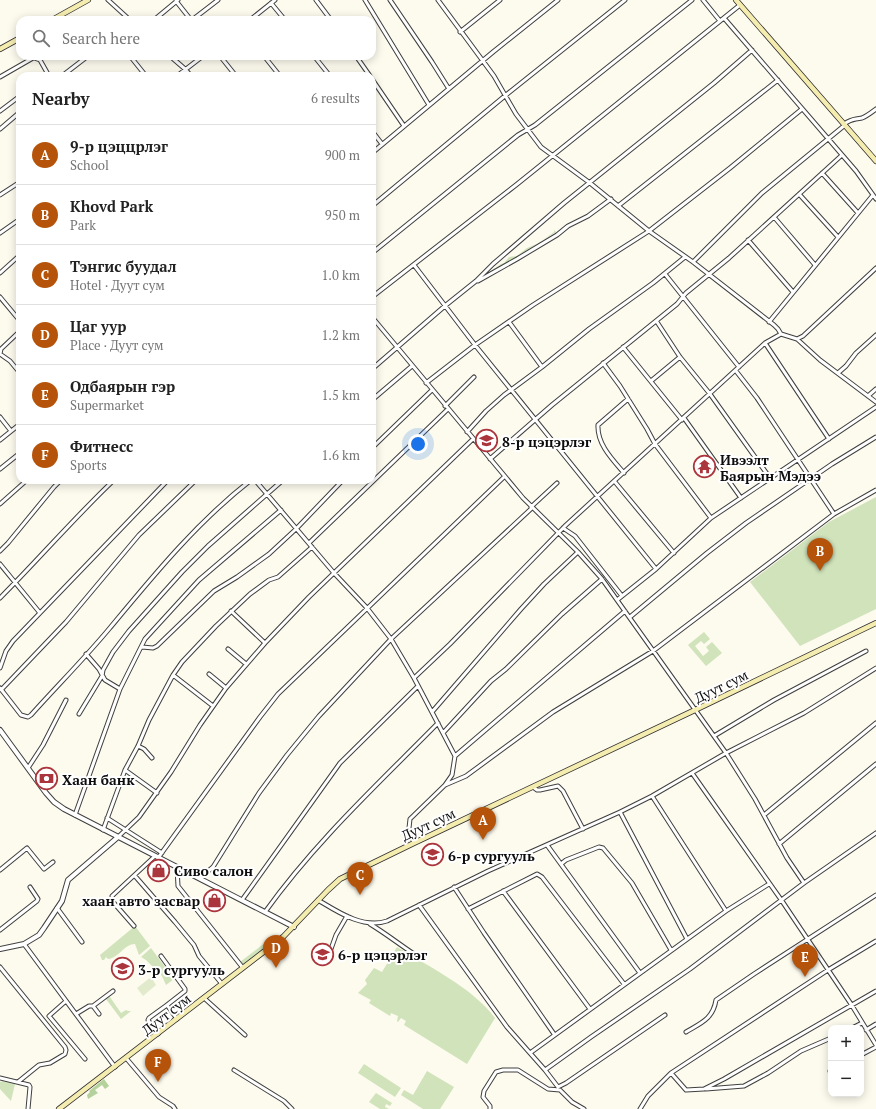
<!DOCTYPE html>
<meta charset="utf-8">
<style>
body{margin:0;font-family:"PT Serif",serif;background:#f2f2f2;color:#222}
.controls{position:absolute;right:12px;bottom:12px;display:grid;overflow:hidden;border-radius:8px;box-shadow:0 2px 10px #0003}
.controls button{width:36px;height:36px;display:grid;place-items:center;padding:0;border:0;border-bottom:1px solid #e0e0e0;background:#fff;color:#222;font:20px sans-serif}
.you{position:absolute;left:418px;top:444px;width:14px;height:14px;margin:-10px;border:3px solid #fff;border-radius:50%;background:#1a73e8;box-shadow:0 0 0 6px #1a73e833}
.badge{display:grid;place-items:center;width:26px;height:26px;border-radius:50%;background:#b45309;color:#fff;font-size:13px;font-weight:700}
.pin{position:absolute;translate:-50% -33px;filter:drop-shadow(0 1px 2px #0008)}
.pin::after{content:'';position:absolute;top:21px;width:14px;height:12px;background:inherit;clip-path:polygon(0 0,100% 0,50% 100%)}
.list{margin:0;padding:0;list-style:none}
h2{display:flex;justify-content:space-between;align-items:center;height:52px;margin:0;padding:0 16px;font-size:17px}
h2 small{font-size:13px;font-weight:400;color:#767676}
.list li{display:grid;grid-template-columns:26px 1fr auto;gap:12px;align-items:center;box-sizing:border-box;height:60px;padding:0 16px;border-top:1px solid #e0e0e0}
.list b{display:block;font-size:15px;white-space:nowrap}
.list p{margin:0;font-size:13px;white-space:nowrap;color:#767676}
.list em{font-size:13px;font-style:normal;color:#767676}
.icon{flex:none;width:22px;height:22px;fill:none;stroke:currentColor;stroke-width:2;stroke-linecap:round;stroke-linejoin:round}
.map{position:relative;flex:none;width:876px;height:1109px;overflow:hidden}
.search{position:absolute;background:#fff;box-shadow:0 2px 10px #0003;left:16px;top:16px;width:360px;height:44px;display:flex;align-items:center;gap:10px;box-sizing:border-box;padding:0 14px;border-radius:12px;color:#767676;font-size:15px}
.panel{position:absolute;background:#fff;box-shadow:0 2px 10px #0003;left:16px;top:72px;width:360px;height:412px;border-radius:12px}
.map>svg:first-child{display:block}
.green{fill:#d0e3bb}
.forest{fill:#b5d29d}
.pitch{fill:#e1ebcc}
.lines{fill:none;stroke-linecap:round;stroke-linejoin:round}
.minor-casing{stroke:#3f3f3f;stroke-width:5}
.tertiary-casing{stroke:#3f3f3f;stroke-width:6}
.secondary-casing{stroke:#2e2e2e;stroke-width:6}
.minor{stroke:#fff;stroke-width:3}
.tertiary{stroke:#fff;stroke-width:4}
.secondary{stroke:#f5edb0;stroke-width:4.5}
.labels{text-anchor:middle;dominant-baseline:central;stroke-width:4;stroke-linejoin:round;paint-order:stroke}
.poi-label{font-size:14px;font-weight:bold;fill:#0c0c0c;stroke:#fff;text-anchor:start}
.street-label{font-size:14px;fill:#0c0c0c;stroke:#fff}
</style>
<div class="map">
<svg width="876" height="1109" viewBox="0 0 876 1109">
<rect width="100%" height="100%" fill="#fdfaee"/>
<path class="green" d="M554 230 556 232 500 267 496 270 494 269 501 264 504 263 509 257 517 256 527 248 539 243 554 232Z
M876 497V609L800 646 750 582 829 522Z
M704 632 710 639 704 644 701 641 695 646 703 656 709 651 706 647 712 642 722 653 706 666 688 645Z
M135 926 150 946 139 955 135 944C124 944 119 958 108 959L106 957 104 960H102L100 955Z
M274 936H277V938L243 966 240 962Z
M397 947C429 967 472 987 495 1018L467 1064 404 1025 406 1021 401 1018 398 1022 397 1021 398 1016 391 1013 390 1016 369 1003 371 1000 358 993 367 984 365 980 374 968 382 972Z
M151 948 174 979 166 985 162 976 146 960 141 957Z
M107 997H110L121 1013 126 1010 128 1011H131L121 1019 106 999Z
M364 1064 401 1088 395 1097 358 1073Z
M427 1071 454 1087 440 1109H423L401 1095 404 1090 413 1095Z
M3 1081 15 1084 11 1101 0 1089V1082Z
M376 1093 392 1103 390 1106 386 1104 385 1107 389 1109H380L369 1102Z"/>
<path class="forest" d="M104 1079 109 1086 105 1089 102 1085 95 1090 98 1093 88 1099 87 1095 90 1092 89 1091Z"/>
<path class="pitch" d="M151 977 156 985 143 996 137 988Z"/>
<g class="lines">
<defs>
<path id="minor" d="M108 0 130 20
M316 0 331 20
M365 0 429 105
M390 0 432 62 449 89
M438 0 494 76 516 114 541 147 590 183 649 231 693 262 774 325 778 329 781 334 797 339 820 360 876 402
M703 0 720 21
M176 1 191 20
M271 3 285 20
M724 18 856 171 876 199
M154 20 178 0
M192 20 218 0
M250 20 275 0
M460 32 500 0
M29 56 40 60 49 76
M130 56 146 76
M170 56 185 69 191 76
M220 56 236 76
M264 56 280 76
M314 56 330 76
M356 56 370 76
M62 76 88 56
M177 76 203 56
M0 77 33 58
M372 79 404 126
M0 111 20 96
M844 124C853 118 853 120 862 118 867 116 872 112 876 109
M0 129 20 112
M372 131 382 144
M372 153 493 52 558 0
M822 173 858 213
M799 194 838 237
M0 195 20 182
M372 206 506 95 625 0
M618 206 778 80
M774 217 815 265
M0 233 20 219
M748 240 793 292
M372 253 518 135 535 125 692 0
M693 262 762 193 845 125
M414 265 475 345 656 569
M0 273 20 255
M665 274 739 367
M478 281 517 259 557 235 568 226 588 216 611 199
M0 297 20 321
M372 297 516 185 740 5
M509 322 542 367
M657 322 680 357 710 394 770 478
M769 322 873 195
M797 339 803 336 876 268
M765 343 829 439
M623 347 682 420
M0 354 1 349 20 331
M0 354 10 361 20 373
M603 363 620 386 647 429 655 444 711 518
M372 369 446 305 476 281 493 264 564 203 714 83 752 50
M736 371 757 398 834 514
M838 373 846 366 856 353 876 335
M651 381 680 357
M426 383 475 345 533 305 649 231 730 168 802 109
M868 396 876 389
M372 400 412 366
M445 406 474 377
M0 417 11 431
M684 418 741 498
M467 432 486 411 504 395 542 367 589 329 653 283 685 257
M0 440 20 424
M372 448 432 390
M490 459 552 405 677 304 686 293 729 258 842 155
M0 469 20 453
M624 473C612 459 597 444 598 425L628 399
M255 480 334 573 367 608 391 639 414 678 455 756 452 775 445 785
M615 482 674 553
M0 504 27 480
M531 507 557 483
M563 528 575 536 622 596
M309 543 448 409
M0 551 8 543 54 487 61 480
M0 564 40 613
M0 598C39 559 74 518 114 480
M617 600 656 569 711 518 876 407
M231 611 265 643
M630 617 707 553 746 523 832 464 876 437
M142 647 153 648 157 646 214 591 237 577 269 554 296 529 343 480
M228 649 246 664
M86 654 99 669 105 680 120 689
M0 668 6 651 13 641 168 480
M209 674 226 688
M173 675 213 706
M414 678 450 644 566 525 765 343 781 334
M0 688 21 715 28 717 31 715C57 686 84 659 109 629 153 576 196 523 251 480
M1 690 66 622 139 535 196 480
M432 712 521 609 544 584 578 552
M79 714 102 676 103 670 113 652 129 631 182 572 208 546 283 480
M443 733 491 681 506 669 562 614 602 579
M714 736 774 700 866 651
M138 746 144 749 152 758
M455 756 625 611
M28 768 43 745 66 700
M125 770 157 793
M692 773 782 901 851 1004 876 1045
M533 787 537 790H540L558 786 563 791 583 829
M652 796 726 911
M620 812 687 939
M75 815 120 689 145 639 199 580 281 510
M764 815 876 723
M107 818 162 853
M103 830 125 770 138 746 149 720 173 675 182 662 216 626 250 594 269 580 278 577 312 547
M118 837 139 817 171 772 200 725 226 688 265 643 309 597 473 439
M414 843 409 828 410 819 445 785 466 776 553 712 653 651 834 514 876 490
M779 844 876 764
M547 845 640 973
M158 858 260 717 278 694 504 477
M561 864 566 860 599 847 603 848 632 883 671 950
M177 868 178 886 243 968
M0 870 27 848 44 869 53 862
M135 876 175 922 194 945 199 956 222 984
M200 878 213 867 259 793 287 755 319 716 391 639 532 508
M804 883 787 858 755 799 726 753 804 713 876 668
M454 887 484 933 554 1034
M503 891 590 1009
M242 900 340 763 418 686
M318 900C338 912 363 929 387 921L488 871 620 812 652 796 726 753 602 579 578 552 523 498 372 317
M419 905 507 1027 545 1070 558 1087 566 1083 665 1015
M57 908 82 942
M468 909 537 874 542 877 624 984
M265 912C315 842 378 784 438 723
M370 924C385 933 399 944 414 954
M134 926 113 902 112 896 155 856
M0 930 37 901 38 899 30 887
M24 944 115 1067
M331 949 336 935 347 916
M161 956 185 989V991L167 1005
M0 967 65 1047 66 1050 65 1054 50 1063 39 1065 18 1082
M204 998 245 1035
M66 1001 49 1016 85 1059
M93 1006 113 991
M76 1014 89 1006H93L99 1014
M852 1028 862 1023
M866 1030 876 1024
M686 1032C701 1023 713 1019 716 1000L754 974 876 895
M158 1034 148 1020 149 1018 167 1005 177 1019
M530 1053 726 911 769 884
M861 1055 876 1047
M126 1058 159 1097 173 1106 175 1109
M234 1070 284 1101 292 1109
M545 1070 591 1037 690 969 804 883 876 833
M830 1071H831
M671 1073 686 1090 704 1089 724 1079 876 991
M0 1078 29 1085 30 1087 28 1109
M706 1089 744 1086 768 1073 801 1051 831 1038
M490 1109V1106L483 1097 484 1091 496 1072 503 1070H518L548 1089 560 1090 572 1102 584 1109
M640 1109 648 1096 671 1073 828 970 876 941"/>
<path id="tertiary" d="M0 730 46 793 54 802 64 809 294 927
M0 949 24 944 39 935 44 928 62 901 68 880 118 837"/>
<path id="secondary" d="M736 0 876 161
M52 20 88 0
M0 49 20 38
M59 1109 283 937 328 890 340 879 414 843 695 710 876 623"/>
</defs>
<use href="#minor" class="minor-casing"/>
<use href="#tertiary" class="tertiary-casing"/>
<use href="#secondary" class="secondary-casing"/>
<use href="#minor" class="minor"/>
<use href="#tertiary" class="tertiary"/>
<use href="#secondary" class="secondary"/>
</g>
<defs>
<symbol id="school-ring" viewBox="-11 -11 22 22"><circle r="9.5" fill="#fff" stroke="#ab353c" stroke-width="1.5"/><path d="M0-5L7-2L0 1L-7-2ZM-4 1L0 2.5L4 1V4Q0 6-4 4Z" fill="#ab353c"/></symbol>
<symbol id="temple-ring" viewBox="-11 -11 22 22"><circle r="9.5" fill="#fff" stroke="#ab353c" stroke-width="1.5"/><path d="M0-6L5-2H3V0L6.5 2.5H4V6H1.5V3h-3V6H-4V2.5H-6.5L-3 0V-2H-5Z" fill="#ab353c"/></symbol>
<symbol id="bank-ring" viewBox="-11 -11 22 22"><circle r="9.5" fill="#fff" stroke="#ab353c" stroke-width="1.5"/><path d="M-6-4H6V4H-6ZM0-2.3a2.3 2.3 0 1 0 0 4.6a2.3 2.3 0 1 0 0-4.6Z" fill="#ab353c"/></symbol>
<symbol id="shop-ring" viewBox="-11 -11 22 22"><circle r="9.5" fill="#fff" stroke="#ab353c" stroke-width="1.5"/><path d="M-5-2.5h2.3a2.7 3.5 0 0 1 5.4 0H5L5.5 6h-11ZM-1.5-2.5h3a1.5 2.3 0 0 0-3 0Z" fill="#ab353c"/></symbol>
</defs>
<g fill-rule="evenodd">
<use href="#school-ring" x="474" y="428" width="25" height="25"/>
<use href="#temple-ring" x="692" y="454" width="25" height="25"/>
<use href="#bank-ring" x="34" y="766" width="25" height="25"/>
<use href="#school-ring" x="420" y="842" width="25" height="25"/>
<use href="#shop-ring" x="146" y="858" width="25" height="25"/>
<use href="#shop-ring" x="202" y="888" width="25" height="25"/>
<use href="#school-ring" x="310" y="942" width="25" height="25"/>
<use href="#school-ring" x="110" y="956" width="25" height="25"/>
</g>
<g class="labels">
<g class="poi-label">
<text x="502" y="441">8-р цэцэрлэг</text>
<text x="720" y="459">Ивээлт<tspan x="720" dy="16">Баярын Мэдээ</tspan></text>
<text x="62" y="779">Хаан банк</text>
<text x="448" y="855">6-р сургууль</text>
<text x="174" y="870">Сиво салон</text>
<text x="200" y="900" text-anchor="end">хаан авто засвар</text>
<text x="338" y="954">6-р цэцэрлэг</text>
<text x="138" y="969">3-р сургууль</text>
</g>
<g class="street-label">
<text transform="translate(721 686) rotate(-26)">Дуут сум</text>
<text transform="translate(428 824) rotate(-25)">Дуут сум</text>
<text transform="translate(166 1014) rotate(-38)">Дуут сум</text>
</g>
</g>
</svg>
<div class="controls">
<button>+</button>
<button>−</button>
</div>
<div class="you"></div>
<div class="pin badge" style="left:483px;top:840px">A</div>
<div class="pin badge" style="left:820px;top:571px">B</div>
<div class="pin badge" style="left:360px;top:895px">C</div>
<div class="pin badge" style="left:276px;top:968px">D</div>
<div class="pin badge" style="left:805px;top:977px">E</div>
<div class="pin badge" style="left:158px;top:1082px">F</div>
<div class="search"><svg class="icon" aria-label="search" viewBox="0 0 24 24"><circle cx="10" cy="10" r="6"/><path d="M15 15l6 6"/></svg>Search here</div>
<section class="panel">
<h2>Nearby<small>6 results</small></h2>
<ul class="list">
<li><span class="badge">A</span><div><b>9-р цэццрлэг</b><p>School</p></div><em>900 m</em></li>
<li><span class="badge">B</span><div><b>Khovd Park</b><p>Park</p></div><em>950 m</em></li>
<li><span class="badge">C</span><div><b>Тэнгис буудал</b><p>Hotel · Дуут сум</p></div><em>1.0 km</em></li>
<li><span class="badge">D</span><div><b>Цаг уур</b><p>Place · Дуут сум</p></div><em>1.2 km</em></li>
<li><span class="badge">E</span><div><b>Одбаярын гэр</b><p>Supermarket</p></div><em>1.5 km</em></li>
<li><span class="badge">F</span><div><b>Фитнесс</b><p>Sports</p></div><em>1.6 km</em></li>
</ul>
</section>
</div>
